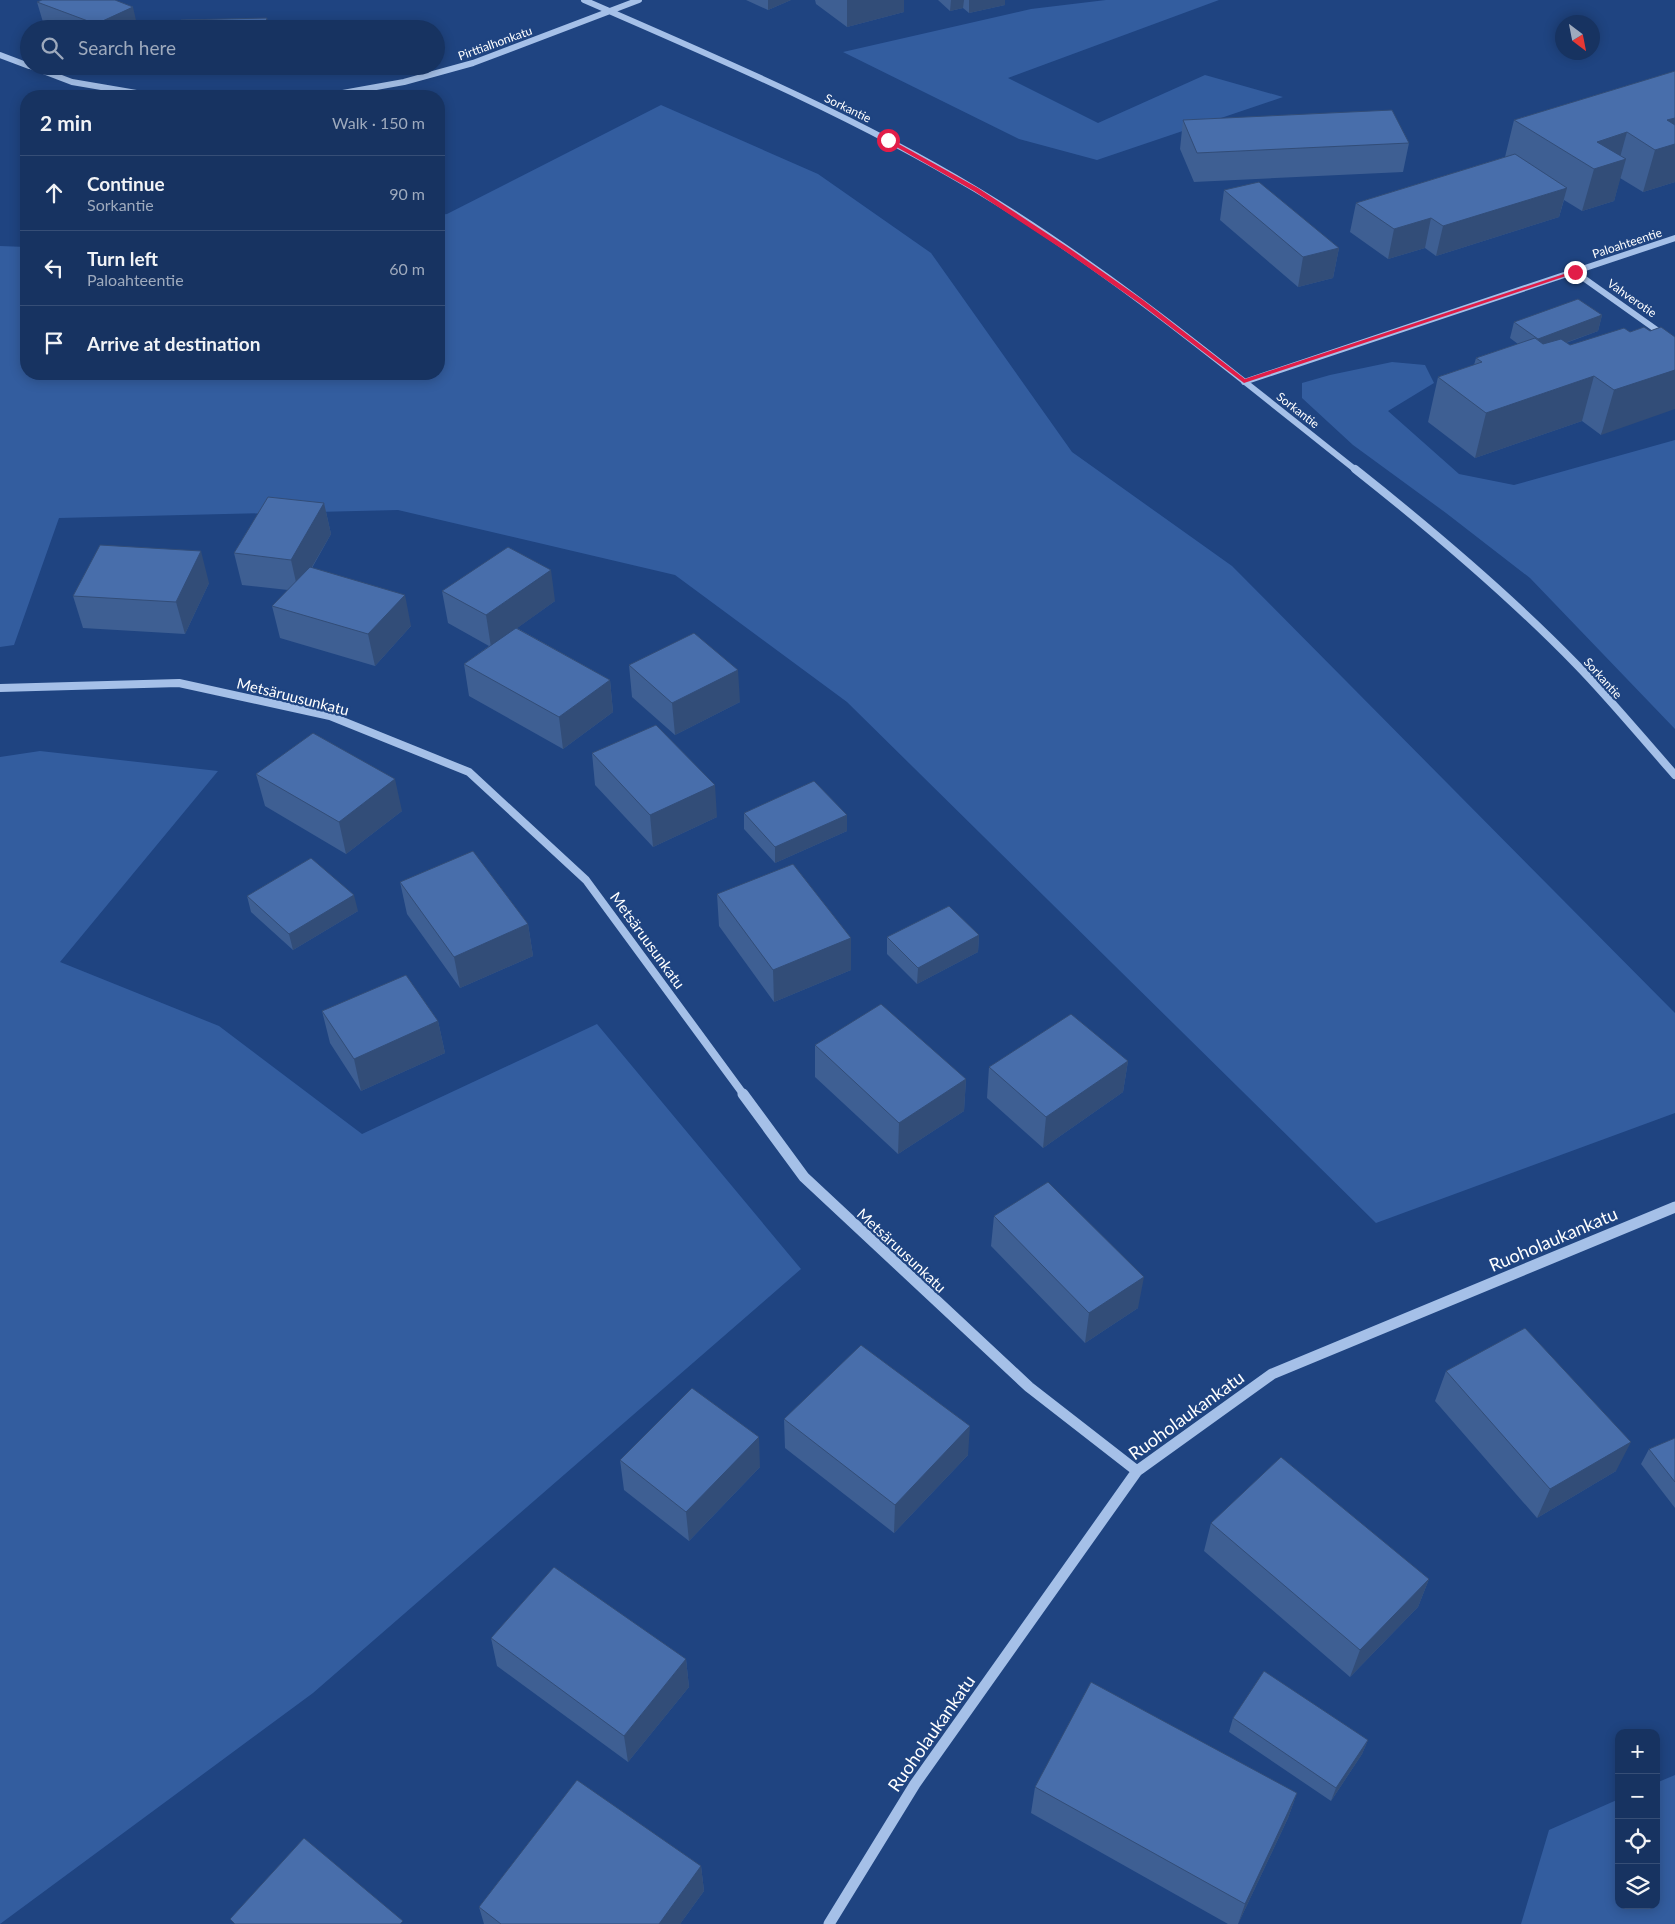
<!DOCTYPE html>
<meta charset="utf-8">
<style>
body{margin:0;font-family:Lato,sans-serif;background:#243f6a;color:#f1f3f6}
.controls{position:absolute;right:15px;bottom:15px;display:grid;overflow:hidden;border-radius:10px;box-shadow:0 2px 12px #0003}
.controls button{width:45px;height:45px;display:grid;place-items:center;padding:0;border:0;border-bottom:1px solid #364e76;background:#173361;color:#f1f3f6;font:25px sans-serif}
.compass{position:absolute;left:1555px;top:15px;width:45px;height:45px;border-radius:50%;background:#173361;box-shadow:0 2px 12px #0003;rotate:148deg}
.stop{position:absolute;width:15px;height:15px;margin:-11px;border:4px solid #e11d48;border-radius:50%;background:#fff}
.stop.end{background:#e11d48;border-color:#fff;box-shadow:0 1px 5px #0008}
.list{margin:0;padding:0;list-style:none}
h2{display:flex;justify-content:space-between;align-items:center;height:65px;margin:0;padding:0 20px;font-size:21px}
h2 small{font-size:16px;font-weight:400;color:#9eaabd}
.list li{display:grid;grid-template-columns:32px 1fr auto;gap:15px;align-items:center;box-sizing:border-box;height:75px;padding:0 20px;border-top:1px solid #364e76}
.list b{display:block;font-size:19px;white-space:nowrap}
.list p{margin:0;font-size:16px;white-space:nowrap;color:#9eaabd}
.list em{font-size:16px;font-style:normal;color:#9eaabd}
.icon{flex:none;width:28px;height:28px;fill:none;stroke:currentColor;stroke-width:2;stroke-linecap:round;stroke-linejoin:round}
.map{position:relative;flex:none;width:1675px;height:1924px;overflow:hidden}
.search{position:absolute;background:#173361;box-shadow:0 2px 12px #0003;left:20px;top:20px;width:425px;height:55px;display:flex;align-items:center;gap:12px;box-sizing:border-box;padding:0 18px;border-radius:28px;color:#9eaabd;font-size:19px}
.panel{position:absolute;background:#173361;box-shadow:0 2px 12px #0003;left:20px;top:90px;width:425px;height:290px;border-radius:20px}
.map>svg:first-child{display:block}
.green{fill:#335d9f}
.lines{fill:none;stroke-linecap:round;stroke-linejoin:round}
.minor-far2{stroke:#a5c0e8;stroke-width:6}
.minor-far1{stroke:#a5c0e8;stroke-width:8}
.minor{stroke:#a5c0e8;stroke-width:11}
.wall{fill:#3e5f93}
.shaded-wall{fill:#324d78}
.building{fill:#486eab;stroke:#324d78}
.route{fill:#e11d48}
.labels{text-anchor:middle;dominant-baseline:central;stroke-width:4.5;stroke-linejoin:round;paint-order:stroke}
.far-street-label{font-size:12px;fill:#fff;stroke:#1f4481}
.street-label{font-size:15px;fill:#fff;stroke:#1f4481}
.near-street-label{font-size:18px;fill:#fff;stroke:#1f4481}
</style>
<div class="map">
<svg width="1675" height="1924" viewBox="0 0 1675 1924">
<rect width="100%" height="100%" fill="#1f4481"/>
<path class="green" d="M1106 0H1219L1008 78 1098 123 1205 75 1283 97 1097 160 1019 139 843 52 1031 9Z
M661 105 818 174 931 253 1072 452 1232 566 1675 1013V1113L1376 1223 847 702 675 575 398 510 59 518 14 645 0 647V246L26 247V374H439V215L447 214Z
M1392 362 1425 365 1434 383 1388 411 1459 474 1514 485 1675 440V729L1530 578 1446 513 1353 445 1302 398V383L1330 375Z
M40 751 218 771 60 962 219 1026 362 1134 597 1024 801 1269 313 1693 0 1924V757Z
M1675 1775V1924H1521L1549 1830 1619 1799V1905H1656V1783Z"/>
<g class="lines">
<path class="minor-far2" d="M584 0C717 58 850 114 975 189 1110 270 1233 373 1357 471
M0 55 29 66
M30 66 72 82 154 96
M326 96 404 82 473 63 639 0
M1575 272 1675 343
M1244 382 1675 238"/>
<path class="minor-far1" d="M1355 469C1432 530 1508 594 1577 665 1611 700 1642 738 1675 775
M0 688 179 683 330 716 469 772 586 880 744 1095"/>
<path class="minor" d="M743 1094 804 1177 1029 1387 1137 1471
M829 1924 915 1784 1137 1471 1272 1374 1675 1207"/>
</g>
<path class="wall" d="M746 0H791L768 10Z
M815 0H904V12L847 27 816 4Z
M938 0H1005V5L969 13 963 8 950 11Z
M37 2 138 29H45Z
M178 66H267L266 70 179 72Z
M1675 71V182L1643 192 1620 178 1614 201 1582 211 1564 200 1559 217 1436 256 1425 248 1388 259 1350 232 1356 203 1505 157 1514 120Z
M1183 120 1409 143 1403 172 1194 182 1180 149Z
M1224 190 1339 248 1333 278 1298 287 1220 220Z
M1602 315 1598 331 1566 343 1570 345 1630 332 1644 327 1601 435 1582 421 1475 458 1428 422 1438 377 1474 365 1476 358 1518 344 1510 338 1514 322Z
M324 503 331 534 312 568 411 626 375 666 280 638 272 606 288 590 242 585 234 553Z
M209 583 185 634 83 628 73 596Z
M442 591 555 601 517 628 610 680 613 712 563 749 469 696 464 664 489 646 448 623Z
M629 665 740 702 675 735 632 697Z
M592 753 717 817 653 847 595 785Z
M256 774 402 811 346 854 265 806Z
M744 813 847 815V831L775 863 744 829Z
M400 882 528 924 533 956 460 988 407 914Z
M717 894 851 970 774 1002 719 926Z
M247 896 358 911 293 950 251 912Z
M979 935 978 952 917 984 887 954V937Z
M322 1011 438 1021 445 1053 361 1091 330 1043Z
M815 1045 966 1079 964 1111 898 1154 815 1077Z
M1128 1061 1123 1092 1043 1148 987 1098 989 1067Z
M994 1216 1138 1308 1085 1343 991 1246Z
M1446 1371 1616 1471 1537 1518 1435 1401Z
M784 1419 968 1455 894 1533 785 1448Z
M1675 1438V1508L1641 1464 1649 1449Z
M620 1460 760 1467 689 1541 624 1490Z
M1211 1523 1429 1579 1418 1607 1350 1677 1204 1551Z
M491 1638 686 1659 689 1687 628 1762 497 1666Z
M1233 1718 1368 1740 1362 1754 1331 1801 1229 1732Z
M1035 1787 1297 1793 1288 1818 1238 1924H1228L1031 1813Z
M701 1866 704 1891 680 1924H484L479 1907Z"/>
<path class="shaded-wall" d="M768 0H791L768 10Z
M847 0H904V12L847 27Z
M951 0H964L963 8 950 11Z
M969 0H1005V5L969 13Z
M133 7 138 29H97L96 24Z
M267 18 269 29H264Z
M1675 118V182L1643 192 1655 150 1667 120Z
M1627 132 1619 161 1626 159 1614 201 1582 211 1594 169 1597 142Z
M1567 188 1559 217 1436 256 1443 226Z
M1431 218 1425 248 1388 259 1394 229Z
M1339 248 1333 278 1298 287 1303 257Z
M1602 315 1598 331 1534 354 1538 339Z
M1675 356V409L1601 435 1614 390Z
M1594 376 1582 421 1475 458 1486 413Z
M324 503 331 534 298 591 291 560Z
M201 551 209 583 185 634 176 602Z
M551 570 555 601 491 647 486 615Z
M405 595 411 626 375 666 368 634Z
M738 670 740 702 675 735 672 703Z
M610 680 613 712 563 749 559 717Z
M395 779 402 811 346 854 339 822Z
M715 785 717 817 653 847 650 815Z
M847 815V831L775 863V847Z
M354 895 358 911 293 950 289 934Z
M528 924 533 956 460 988 454 957Z
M979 935 978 952 917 984 918 968Z
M851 938V970L774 1002 773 970Z
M438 1021 445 1053 361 1091 354 1059Z
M1128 1061 1123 1092 1043 1148 1046 1117Z
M966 1079 964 1111 898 1154 899 1123Z
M1144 1277 1138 1308 1085 1343 1089 1313Z
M970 1426 968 1455 894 1533 895 1505Z
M759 1437 760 1467 689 1541 686 1512Z
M1631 1442 1616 1471 1537 1518 1550 1489Z
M1429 1579 1418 1607 1350 1677 1360 1650Z
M686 1659 689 1687 628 1762 624 1736Z
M1368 1740 1362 1754 1331 1801 1336 1788Z
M1297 1793 1288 1818 1238 1924 1245 1904Z
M701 1866 704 1891 680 1924H659Z"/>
<path class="building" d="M42 0H115L133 7 96 24 37 2Z
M267 18 264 29H178L181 20Z
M324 27V29H292V28Z
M1675 71V118L1667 120 1675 125V144L1655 150 1627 132 1597 142 1626 159 1594 169 1514 120Z
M1392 110 1409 143 1197 153 1183 120Z
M1515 154 1567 188 1443 226 1431 218 1394 229 1356 203Z
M1259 182 1339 248 1303 257 1224 190Z
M1578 299 1602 315 1538 339 1514 322Z
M1644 327 1650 331 1661 327 1675 337V370L1614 390 1594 376 1486 413 1438 377 1482 362 1476 358 1535 338 1543 344 1561 339 1570 345 1624 328 1630 332Z
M268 497 324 503 291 560 234 553Z
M100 545 201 551 176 602 73 596Z
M508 547 551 570 486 615 442 591Z
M310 567 405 595 368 634 272 606Z
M516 628 610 680 559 717 464 664Z
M694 633 738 670 672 703 629 665Z
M656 725 715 785 650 815 592 753Z
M313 733 395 779 339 822 256 774Z
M814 781 847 815 775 847 744 813Z
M473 851 528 924 454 957 400 882Z
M311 858 354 895 289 934 247 896Z
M793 864 851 938 773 970 717 894Z
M949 906 979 935 918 968 887 937Z
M406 975 438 1021 354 1059 322 1011Z
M881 1004 966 1079 899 1123 815 1045Z
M1071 1014 1128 1061 1046 1117 989 1067Z
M1048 1182 1144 1277 1089 1313 994 1216Z
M1525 1328 1631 1442 1550 1489 1446 1371Z
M861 1345 970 1426 895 1505 784 1419Z
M692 1388 759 1437 686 1512 620 1460Z
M1675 1438V1482L1649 1449Z
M1281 1457 1429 1579 1360 1650 1211 1523Z
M554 1567 686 1659 624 1736 491 1638Z
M1264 1671 1368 1740 1336 1788 1233 1718Z
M1091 1682 1297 1793 1245 1904 1035 1787Z
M577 1780 701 1866 659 1924H501L479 1907Z
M304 1838 403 1921 400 1924H235L230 1919Z"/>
<path class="route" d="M888 138 978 188 1069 248 1143 300 1245 379 1573 271 1578 272 1244 383 1139 303 1065 251 974 191 886 141Z"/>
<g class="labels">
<g class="far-street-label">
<text transform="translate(495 43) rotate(-20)">Pirttialhonkatu</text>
<text transform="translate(848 108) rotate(26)">Sorkantie</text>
<text transform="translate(1627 243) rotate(-18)">Paloahteentie</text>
<text transform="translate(1632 298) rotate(35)">Vahverotie</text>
<text transform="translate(1298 410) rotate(38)">Sorkantie</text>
<text transform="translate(1603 678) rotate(48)">Sorkantie</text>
</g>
<g class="street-label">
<text transform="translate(293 696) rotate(14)">Metsäruusunkatu</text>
<text transform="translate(648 940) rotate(54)">Metsäruusunkatu</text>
<text transform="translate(902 1250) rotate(43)">Metsäruusunkatu</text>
</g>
<g class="near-street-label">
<text transform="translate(1553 1239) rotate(-23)">Ruoholaukankatu</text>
<text transform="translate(1186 1415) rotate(-36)">Ruoholaukankatu</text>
<text transform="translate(931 1733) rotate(-55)">Ruoholaukankatu</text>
</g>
</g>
</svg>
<div class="controls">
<button>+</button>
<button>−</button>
<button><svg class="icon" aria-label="locate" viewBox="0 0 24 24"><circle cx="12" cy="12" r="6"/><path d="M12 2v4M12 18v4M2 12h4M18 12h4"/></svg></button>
<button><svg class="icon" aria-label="layers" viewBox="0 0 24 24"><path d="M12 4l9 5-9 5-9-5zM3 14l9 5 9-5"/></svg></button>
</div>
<svg class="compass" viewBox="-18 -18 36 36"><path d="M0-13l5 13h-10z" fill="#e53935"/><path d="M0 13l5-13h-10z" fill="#9eaabd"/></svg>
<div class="stop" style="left:888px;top:140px"></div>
<div class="stop end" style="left:1575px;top:272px"></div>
<div class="search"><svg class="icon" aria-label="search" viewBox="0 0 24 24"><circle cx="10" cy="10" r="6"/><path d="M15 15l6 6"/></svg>Search here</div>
<section class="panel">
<h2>2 min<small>Walk · 150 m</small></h2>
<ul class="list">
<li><svg class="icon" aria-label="ahead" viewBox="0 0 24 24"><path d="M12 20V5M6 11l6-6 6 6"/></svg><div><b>Continue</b><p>Sorkantie</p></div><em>90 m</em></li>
<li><svg class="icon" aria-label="left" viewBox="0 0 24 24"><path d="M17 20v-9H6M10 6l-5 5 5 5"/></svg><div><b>Turn left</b><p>Paloahteentie</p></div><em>60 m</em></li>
<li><svg class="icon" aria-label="arrive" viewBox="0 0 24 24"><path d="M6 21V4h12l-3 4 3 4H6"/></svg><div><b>Arrive at destination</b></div></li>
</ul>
</section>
</div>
